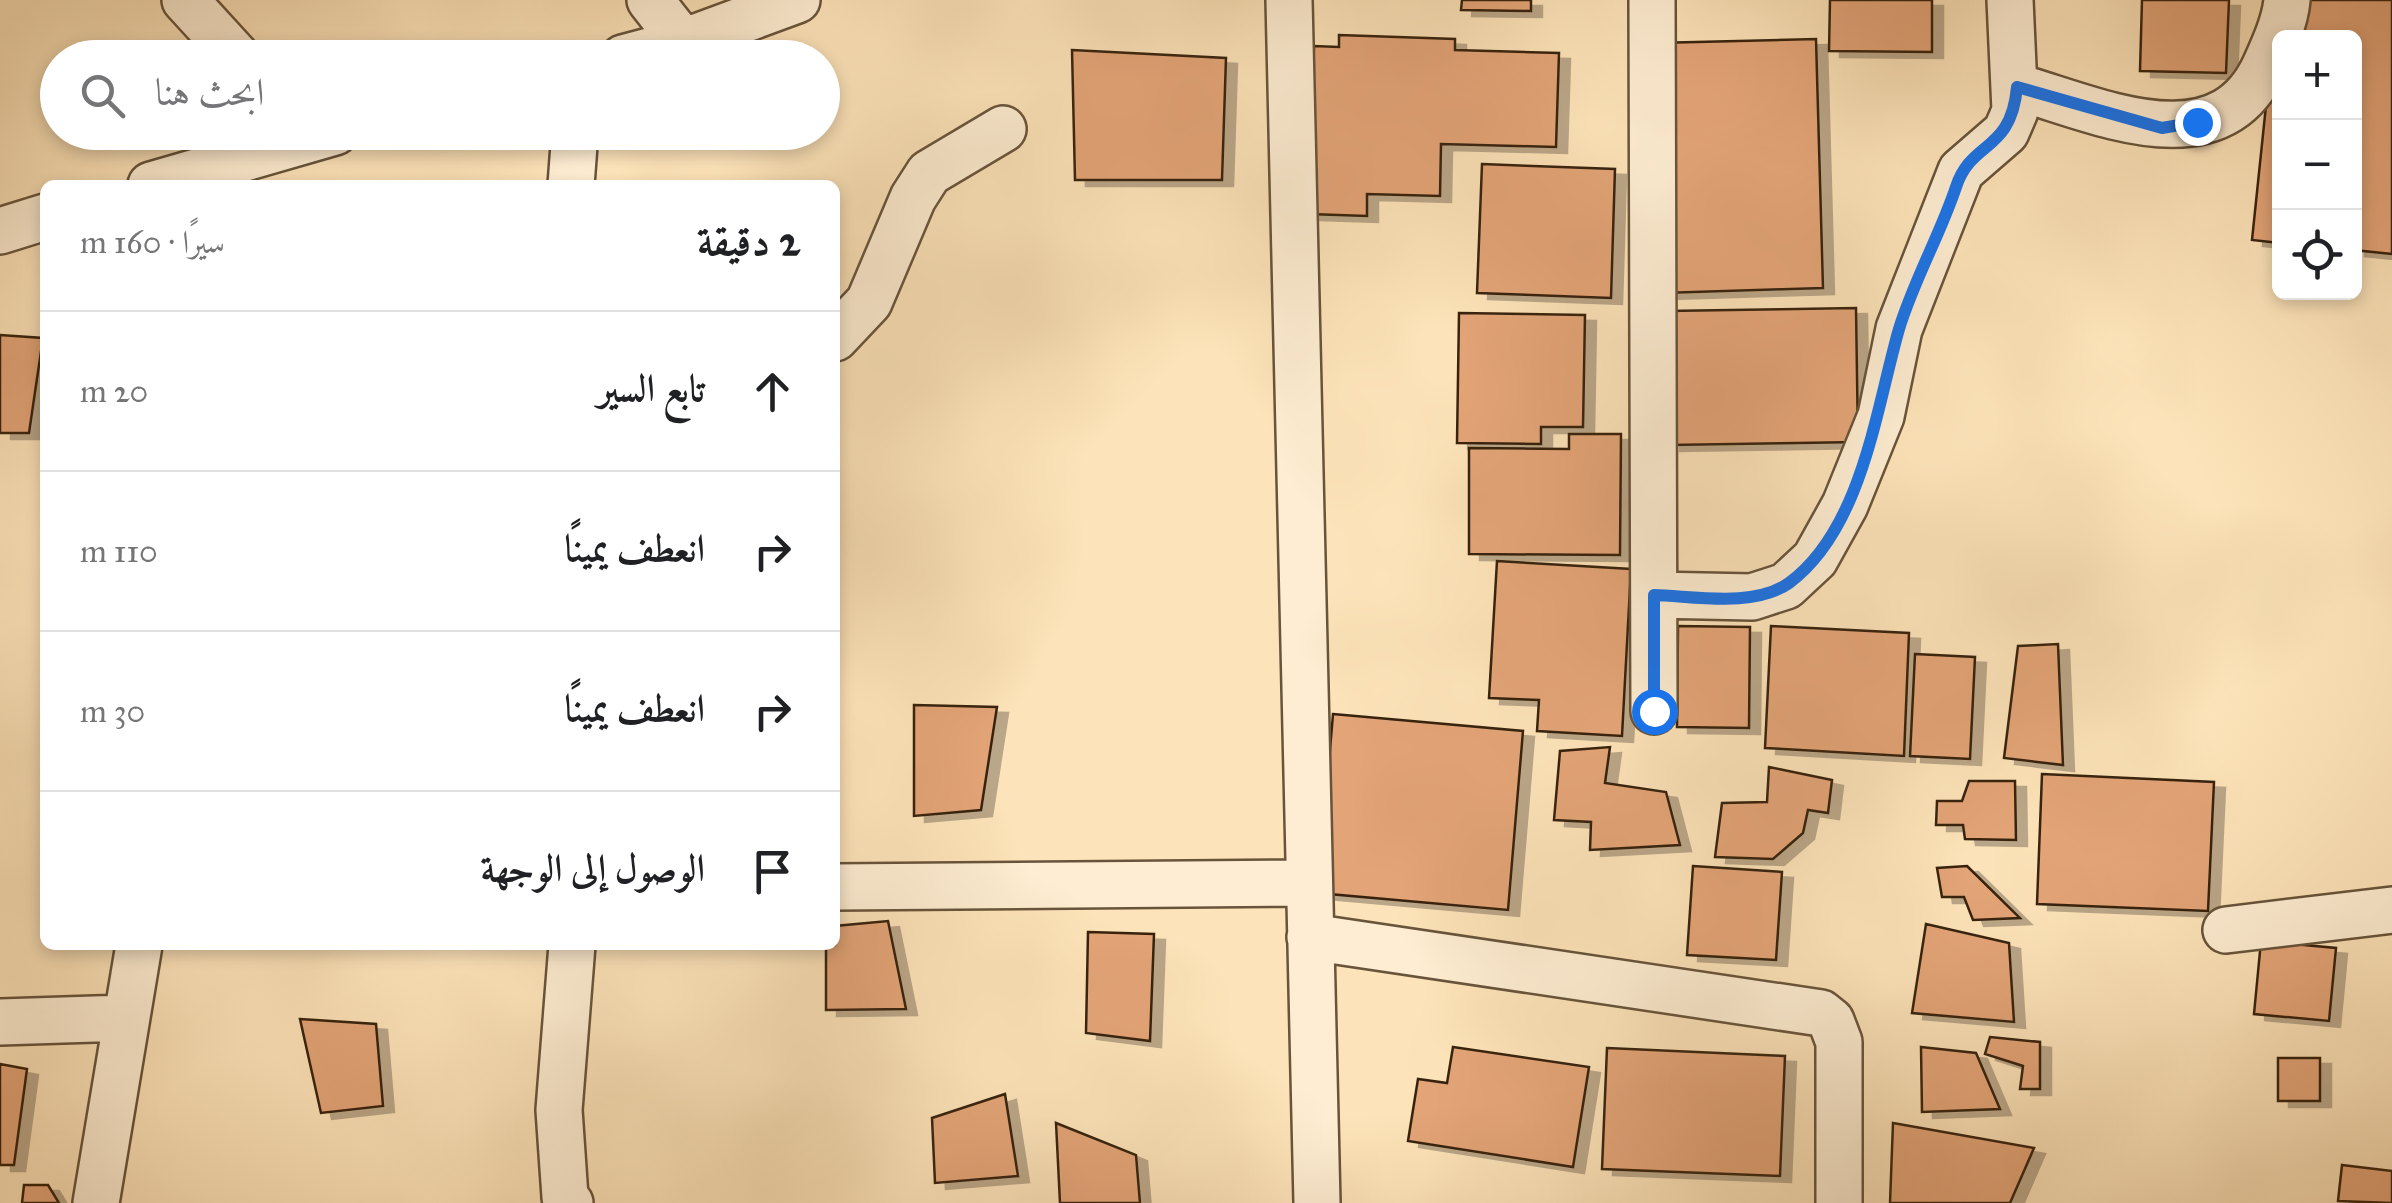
<!DOCTYPE html>
<html lang="ar">
<meta charset="utf-8">
<style>
body{margin:0;font-family:"IM FELL Great Primer",Amiri,serif;background:#f6f6f6;color:#202124;direction:rtl}
.controls{position:absolute;right:30px;top:30px;display:grid;overflow:hidden;border-radius:15px;box-shadow:0 5px 15px #0003}
.controls button{width:90px;height:90px;display:grid;place-items:center;padding:0;border:0;border-bottom:2px solid #e0e0e0;background:#fff;color:#202124;font:50px sans-serif}
.stop{position:absolute;width:30px;height:30px;margin:-22px;border:8px solid #1a73e8;border-radius:50%;background:#fff}
.stop.end{background:#1a73e8;border-color:#fff;box-shadow:0 2px 10px #0008}
.list{margin:0;padding:0;list-style:none}
h2{display:flex;justify-content:space-between;align-items:center;height:130px;margin:0;padding:0 40px;font-size:42px}
h2 small{font-size:32px;font-weight:400;color:#757577}
.list li{display:grid;grid-template-columns:65px 1fr auto;gap:30px;align-items:center;box-sizing:border-box;height:160px;padding:0 40px;border-top:2px solid #e0e0e0}
.list b{display:block;font-size:38px;white-space:nowrap}
.list em{font-size:32px;font-style:normal;color:#757577}
.icon{flex:none;width:55px;height:55px;fill:none;stroke:currentColor;stroke-width:2;stroke-linecap:round;stroke-linejoin:round}
.map{position:relative;flex:none;width:2392px;height:1203px;overflow:hidden;direction:ltr}
.search{position:absolute;background:#fff;box-shadow:0 5px 15px #0003;left:40px;top:40px;width:800px;height:110px;display:flex;align-items:center;gap:25px;box-sizing:border-box;padding:0 35px;border-radius:55px;color:#757577;font-size:38px}
.panel{position:absolute;background:#fff;box-shadow:0 5px 15px #0003;left:40px;top:180px;width:800px;height:770px;border-radius:15px;direction:rtl}
.map>svg:first-child{display:block}
.building{fill:#e3a477;stroke:#372411;stroke-width:2.5;filter:url(#shadow)}
.lines{fill:none;stroke-linecap:round;stroke-linejoin:round}
.minor-casing{stroke:#68543b;stroke-width:50}
.minor{stroke:#feedd2;stroke-width:45}
.route{stroke:#1a73e8;stroke-width:12}
</style>
<div class="map">
<svg width="2392" height="1203" viewBox="0 0 2392 1203">
<defs>
<filter id="shadow"><feDropShadow dx="11" dy="6" stdDeviation="0" flood-color="#0004"/></filter>
</defs>
<rect width="100%" height="100%" fill="#fde3b9"/>
<filter id="stains"><feTurbulence type="fractalNoise" baseFrequency=".002" numOctaves="4"/><feColorMatrix values="0 0 0 0 .2 0 0 0 0 .09 0 0 0 0 .02 0 0 0 .5 -.17"/></filter>
<radialGradient id="worn" r=".72"><stop offset=".6" stop-color="#630" stop-opacity="0"/><stop offset="1" stop-color="#630" stop-opacity=".3"/></radialGradient>
<path class="building" d="M1462 0H1531V11L1461 10Z
M1830 0H1932V52L1829 51Z
M2142 0H2229L2226 73 2140 71Z
M2277 0H2392V254L2354 250V38H2280V243L2252 240Z
M1339 35 1455 39V50L1559 53 1556 147 1441 144 1440 196 1367 194V216L1309 214 1314 46 1339 47Z
M1816 39 1823 288 1662 293 1655 43Z
M1072 50 1226 58 1222 180H1075Z
M1482 164 1615 169 1611 298 1477 293Z
M1856 308 1858 442 1669 445 1667 311Z
M1459 313 1585 315 1583 427H1541V444L1457 443Z
M0 335 43 338 29 433H0Z
M1569 434H1621L1620 555 1469 554V448L1569 449Z
M1497 561 1631 569 1622 736 1537 731 1539 700 1489 698Z
M1678 626 1750 627 1749 728 1677 727Z
M1771 626 1909 633 1904 756 1765 748Z
M2058 644 2063 765 2004 758 2018 646Z
M1915 654 1975 657 1970 759 1910 756Z
M914 705 997 707 981 810 914 816Z
M1333 714 1523 731 1508 910 1318 893Z
M1610 747 1605 783 1666 792 1680 845 1590 850 1591 822 1554 820 1560 751Z
M1769 767 1832 780 1828 813 1808 810 1803 833 1773 859 1715 857 1722 803 1767 802Z
M2042 774 2214 782 2208 911 2037 904Z
M1969 781H2015L2016 840 1965 839 1963 825H1936L1937 801H1962Z
M1693 866 1782 872 1776 960 1687 955Z
M1967 866 2020 918 1973 920 1964 897H1942L1937 868Z
M888 921 906 1009 826 1010V945H835V926Z
M1926 924 2009 943 2014 1022 1912 1013Z
M1088 932 1154 934 1150 1041 1086 1033Z
M2261 941 2336 948 2329 1021 2254 1014Z
M300 1019 376 1024 383 1106 321 1113Z
M1990 1037 2040 1042V1089H2020L2023 1066 1985 1054Z
M1453 1047 1589 1067 1573 1167 1408 1141 1418 1079 1447 1083Z
M1921 1047 1976 1053 2000 1109 1922 1112Z
M1607 1048 1785 1056 1780 1176 1602 1169Z
M2278 1058H2320V1101H2278Z
M0 1064 27 1069 14 1165H0Z
M1005 1094 1018 1176 935 1183 932 1118Z
M1056 1123 1136 1155 1140 1203H1060Z
M1893 1123 2034 1148 2010 1203H1890Z
M2342 1165 2392 1171V1203L2338 1201Z
M24 1185H48L59 1203H22Z"/>
<g class="lines">
<defs>
<path id="minor" d="M185 0 238 58
M650 0 683 42
M1289 0 1317 1203
M1652 0 1654 711
M623 58 683 42 797 0
M2017 87C2098 110 2218 168 2265 66 2274 46 2285 22 2287 0
M151 185 335 132
M571 185 575 132
M0 231 45 217
M835 338 869 302 913 198 929 173 1003 129
M1654 595 1752 597 1786 586 1815 559 1845 505 1881 416 1899 329 1961 171 2006 132 2015 111 2010 0
M835 887 1309 883
M2226 930 2392 910
M1310 937 1821 1013 1831 1021 1839 1042V1203
M0 1022 126 1018
M96 1203 139 945
M570 1203 565 1197 559 1110 572 945"/>
</defs>
<use href="#minor" class="minor-casing"/>
<use href="#minor" class="minor"/>
</g>
<g class="lines">
<path class="route" d="M1654 711V595C1694 596 1754 608 1789 583 1862 529 1876 409 1899 329 1914 280 1940 235 1956 187 1971 140 2011 153 2017 87L2162 128 2197 122"/>
</g>
<rect width="100%" height="100%" filter="url(#stains)"/>
<rect width="100%" height="100%" fill="url(#worn)"/>
</svg>
<div class="controls">
<button>+</button>
<button>−</button>
<button><svg class="icon" aria-label="locate" viewBox="0 0 24 24"><circle cx="12" cy="12" r="6"/><path d="M12 2v4M12 18v4M2 12h4M18 12h4"/></svg></button>
</div>
<div class="stop" style="left:1654px;top:711px"></div>
<div class="stop end" style="left:2197px;top:122px"></div>
<div class="search"><svg class="icon" aria-label="search" viewBox="0 0 24 24"><circle cx="10" cy="10" r="6"/><path d="M15 15l6 6"/></svg>ابحث هنا</div>
<section class="panel">
<h2>2 دقيقة<small>سيرًا · 160 m</small></h2>
<ul class="list">
<li><svg class="icon" aria-label="ahead" viewBox="0 0 24 24"><path d="M12 20V5M6 11l6-6 6 6"/></svg><div><b>تابع السير</b></div><em>20 m</em></li>
<li><svg class="icon" aria-label="right" viewBox="0 0 24 24"><path d="M7 20v-9h11M14 6l5 5-5 5"/></svg><div><b>انعطف يمينًا</b></div><em>110 m</em></li>
<li><svg class="icon" aria-label="right" viewBox="0 0 24 24"><path d="M7 20v-9h11M14 6l5 5-5 5"/></svg><div><b>انعطف يمينًا</b></div><em>30 m</em></li>
<li><svg class="icon" aria-label="arrive" viewBox="0 0 24 24"><path d="M6 21V4h12l-3 4 3 4H6"/></svg><div><b>الوصول إلى الوجهة</b></div></li>
</ul>
</section>
</div>
